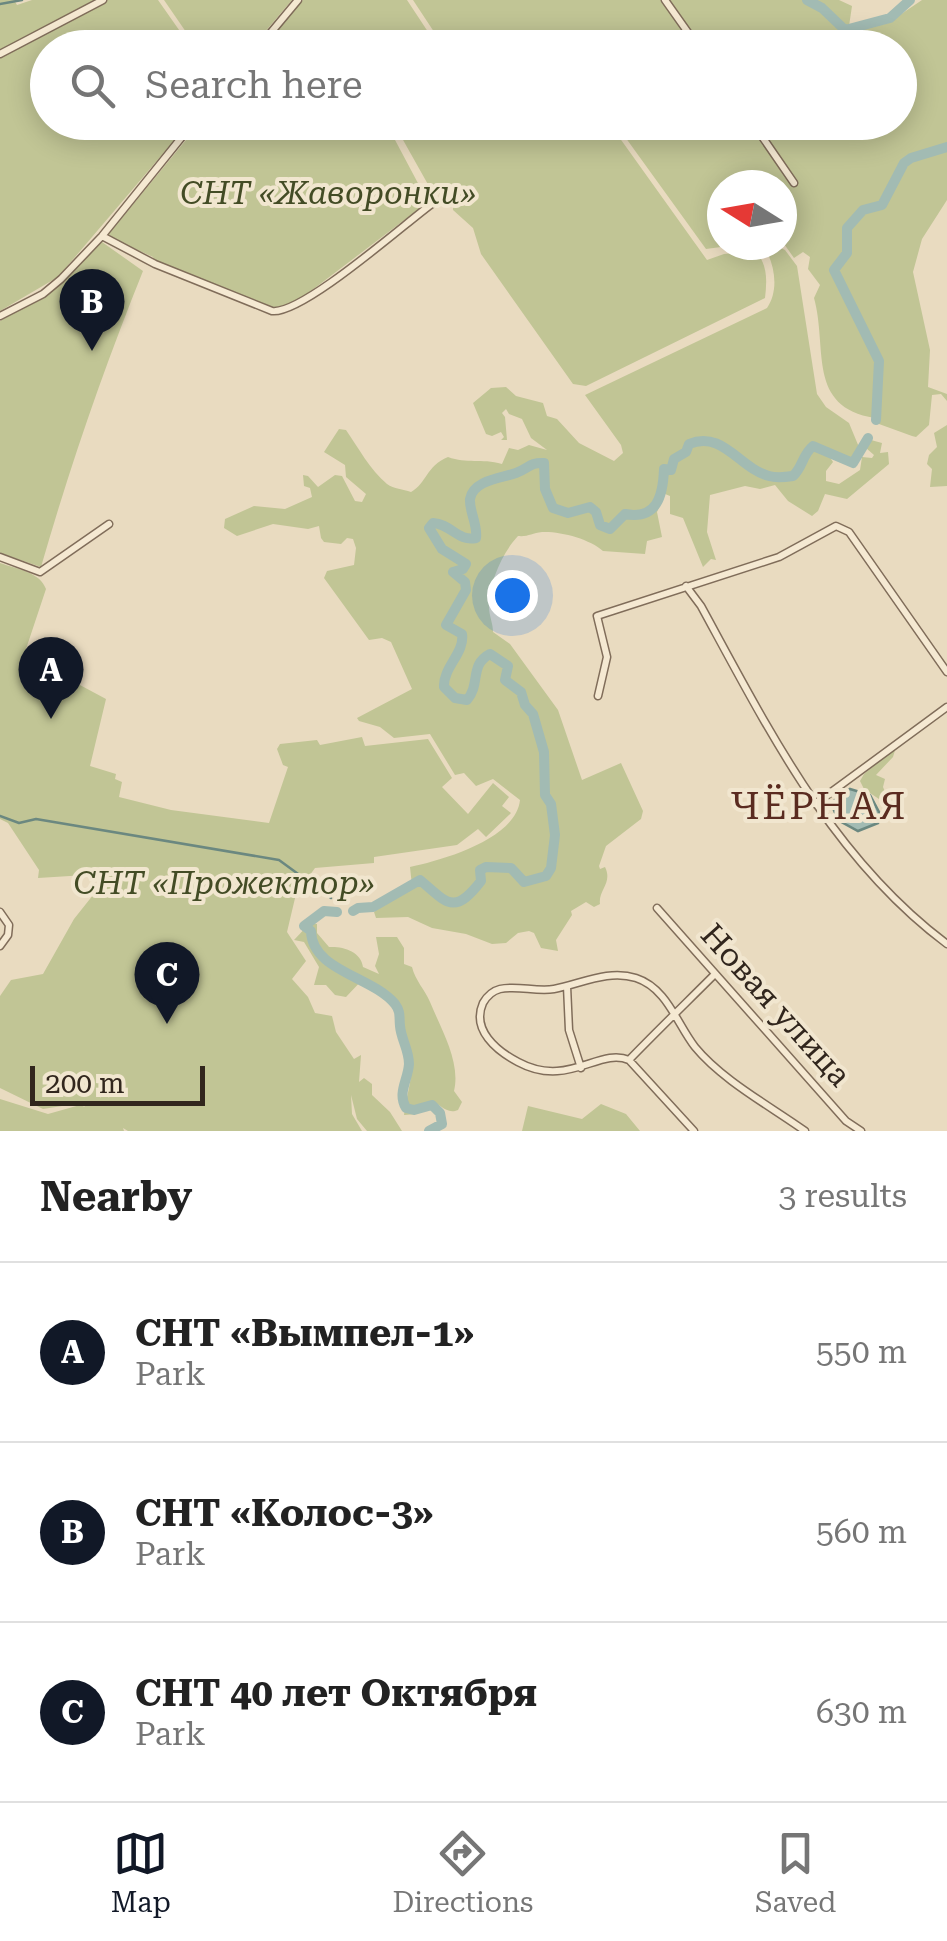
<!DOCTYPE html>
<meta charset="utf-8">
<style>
body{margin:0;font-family:"Roboto Serif",serif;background:#f2f2f2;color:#222}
.compass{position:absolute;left:707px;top:170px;width:90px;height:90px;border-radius:50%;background:#fff;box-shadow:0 5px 25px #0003;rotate:281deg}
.scale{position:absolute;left:30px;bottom:25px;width:175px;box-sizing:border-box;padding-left:10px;border:5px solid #31261d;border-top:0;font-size:28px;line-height:35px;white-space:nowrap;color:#31261d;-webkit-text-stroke:8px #f1e6cf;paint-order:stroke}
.you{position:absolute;left:512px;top:595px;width:35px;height:35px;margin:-25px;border:8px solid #fff;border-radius:50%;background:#1a73e8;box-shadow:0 0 0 15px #1a73e833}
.badge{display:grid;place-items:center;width:65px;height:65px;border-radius:50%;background:#111827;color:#fff;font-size:32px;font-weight:700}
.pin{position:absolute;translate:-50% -82px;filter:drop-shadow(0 2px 5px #0008)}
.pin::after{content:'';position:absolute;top:52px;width:35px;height:30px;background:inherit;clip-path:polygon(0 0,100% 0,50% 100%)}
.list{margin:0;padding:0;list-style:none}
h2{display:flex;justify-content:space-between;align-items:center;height:130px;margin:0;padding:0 40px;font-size:42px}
h2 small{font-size:32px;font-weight:400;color:#767676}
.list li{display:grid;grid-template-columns:65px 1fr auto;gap:30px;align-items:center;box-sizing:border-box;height:180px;padding:0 40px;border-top:2px solid #e0e0e0}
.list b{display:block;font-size:38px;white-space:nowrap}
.list p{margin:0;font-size:32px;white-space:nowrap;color:#767676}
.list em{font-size:32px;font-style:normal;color:#767676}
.icon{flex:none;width:55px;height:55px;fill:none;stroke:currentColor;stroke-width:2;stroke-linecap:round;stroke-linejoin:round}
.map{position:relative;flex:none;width:947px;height:1131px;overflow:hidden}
.search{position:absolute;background:#fff;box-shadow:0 5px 25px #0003;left:30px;right:30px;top:30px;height:110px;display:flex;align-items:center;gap:25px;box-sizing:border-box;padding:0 35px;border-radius:55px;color:#767676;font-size:38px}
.sheet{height:670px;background:#fff}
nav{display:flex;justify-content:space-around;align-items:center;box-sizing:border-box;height:140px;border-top:2px solid #e0e0e0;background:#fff;font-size:28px;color:#767676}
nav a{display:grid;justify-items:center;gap:5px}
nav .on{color:#111827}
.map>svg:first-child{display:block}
.green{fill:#c1c595}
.water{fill:#a2bbb3;stroke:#6b8880;stroke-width:2.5}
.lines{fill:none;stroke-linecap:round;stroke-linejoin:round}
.stream{stroke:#6b8880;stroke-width:2.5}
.river{stroke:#a2bbb3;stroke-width:10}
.minor-casing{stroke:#806d5a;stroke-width:9}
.minor{stroke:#f5e9d2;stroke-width:6}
.labels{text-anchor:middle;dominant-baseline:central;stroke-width:8;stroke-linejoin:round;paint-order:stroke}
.park-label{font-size:32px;font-style:italic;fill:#434c25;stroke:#f1e6cf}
.street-label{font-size:32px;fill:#31261d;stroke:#f1e6cf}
.quarter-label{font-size:38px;letter-spacing:2.5px;fill:#5a2b20;stroke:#f1e6cf}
</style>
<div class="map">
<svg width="947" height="1131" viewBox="0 0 947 1131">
<rect width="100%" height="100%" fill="#e9dbc0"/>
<path class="green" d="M0 0H14L17 5 32 0H97L0 51Z
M108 0H158L191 47 48 48V122L189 123 58 277 0 311V57Z
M164 0H292L252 47 197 48Z
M303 0H407L438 47H263Z
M413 0H839L852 6 848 33 888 23 922 0H947V200L922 239 913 272 930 350 928 387 947 394V401L941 394 932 395 929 425 916 437 912 436 879 424 875 418C806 407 828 348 814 298L820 285 808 269 810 257 803 252 794 258 782 241V185H722V245H736L706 249 615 123 900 122V48L444 47Z
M200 123H386L428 202 303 297 276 312 155 264 153 257 107 236Z
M398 123H609L707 260 724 254 755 251C768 264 767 281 765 298L586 386 573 384 481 254 473 228 453 210V201L430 188 398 131Z
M102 242 143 271C104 368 70 466 41 567L0 553V321L58 287Z
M777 246 785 250 797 266 817 394 826 407 849 423 861 452 853 460 826 451 833 462 826 471V481L839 484 860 470 862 457 872 458 874 455 866 448 871 440 882 443 880 453 888 452 889 464 847 499 825 494 818 511 812 516 788 501 775 485 760 489 745 486 710 495 707 532 716 560 711 559 703 567 683 518 670 514V496L665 494 657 512 662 537 647 541 645 554 603 551C590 539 560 531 542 532 532 533 528 537 518 536 502 553 489 583 489 607 489 615 493 624 493 632L510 644 558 710 582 780 621 763 643 811 641 819 606 846 599 866 600 869 605 867C613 883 598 890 600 904L594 907 586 902 571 911 572 915 556 940 558 951 541 948 534 933 529 931 518 933 506 943 492 944 466 934 432 928 408 917 376 918 374 912 392 895 401 896 412 886 410 867C443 860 516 839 520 800L493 779 476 786 464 773 455 775 430 734 394 738 380 727 359 721 357 718 412 689 391 642 382 638 369 640 324 578 327 571 354 565 356 548 353 539 347 538 341 544 324 542 321 538 319 526 308 529 273 524 237 536 224 528 225 519 254 506 285 509 312 497 310 488 304 486 303 475 308 476 318 487 335 475 342 476 355 501 362 502 366 494 346 477 345 465 324 452 339 429 346 430C358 447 370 470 387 484 394 489 403 489 411 492 427 483 426 466 448 457 467 464 481 458 502 464L509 448 518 450 529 445 547 450 531 438 522 419 509 414 506 409 502 413 505 417 507 440H501L504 437 501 432 492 436 486 434 473 403 491 388 506 387 516 396 543 403 547 416 557 419 579 443 614 461 623 453 621 445 585 395 767 308C779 290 775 266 765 248Z
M947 425V486L930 487 932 469 927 464 929 455 937 447 934 433Z
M0 563C17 569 40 572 46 589L24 655 106 699 90 766 116 774 115 779 122 782 119 797 171 810 269 823 288 767 283 765 277 749 280 744 317 740 320 745 362 737 365 746 428 739 452 778 442 787 468 814 493 783 509 797 502 806 511 813 486 837 478 829 457 845 374 857V863L315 868 296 894 287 932 306 961 292 979 308 997 315 1013 332 1016 336 1032 354 1059 361 1055 359 1082 364 1078 372 1084V1095L390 1112 402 1131H367L357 1119 351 1095 352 1114 362 1131H128L123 1128 124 1131H0V1099L48 1114 80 1105 85 1107 81 1103 43 1109 0 1088V996L11 980 43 974 74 919 105 880 102 874 38 878 39 870 8 823 0 819Z
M896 747 893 757 876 775 885 779 883 787 888 799 885 803 864 789 860 781 864 774Z
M310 923 317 924V933L329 947C342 946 361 951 363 967L379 974 375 966 379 954 376 937H397L404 948V964L412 967C415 980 425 990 430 1002 441 1029 461 1062 454 1091L462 1102 458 1110C446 1115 440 1103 431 1101L417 1114 404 1115C409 1077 422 1062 395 1026L402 1019 400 1014 378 986 368 988 364 978 346 997 335 995 326 985H314L319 967 304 942 294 940Z
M601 1104 626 1114 640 1131H522L528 1106 582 1119Z"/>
<path class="water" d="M850 789 870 795 879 812 878 823 858 831 838 820 831 803Z"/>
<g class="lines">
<path class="stream" d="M0 4 22 0
M0 816 19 823 36 819 279 860 331 898"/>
<path class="river" d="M807 0 822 8 845 30 890 18 910 0
M876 420 879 361 834 270 847 253V228L863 210 882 205 904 163 911 158 947 147
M353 911 358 908 373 907 420 880C447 903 454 916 481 881L480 870 486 867 511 868 524 882 546 876 551 868 555 835 551 804 545 795 544 752 533 714 525 705 521 692 505 680 508 666 490 654C469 665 481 684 467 700L455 698 444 687C443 667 465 653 462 634L446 625 466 590 465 582 453 572 463 569 466 564 442 549 429 528 433 523C451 524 458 542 476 538 478 525 469 511 470 499 473 480 502 478 516 473 528 469 530 462 544 463L545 489 553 508 568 513 590 507 596 512 600 525 610 529 625 514C657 520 663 496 664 469L671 470 674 459 686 452 689 444C723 430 739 468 769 476 776 478 786 477 793 476 803 467 802 455 813 446L853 463 868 438
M337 912 324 911 304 926 311 931C312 971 372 976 395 1004 401 1012 399 1017 400 1026 401 1039 409 1050 409 1064 408 1080 397 1093 406 1108L414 1110 432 1105 440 1113 442 1124 429 1131"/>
<defs>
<path id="minor" d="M665 0 699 48
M258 48 298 0
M0 54 103 0
M752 122 794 183
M102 236 155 264 272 311C302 315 403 225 433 203
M0 316 43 294 61 279 102 236 194 122
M0 557 40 572 109 524
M686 586 701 606C768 729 832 858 947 944
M598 696 607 657 597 616 779 557 836 526 849 532 947 672
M815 804 947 707
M657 908 846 1121 861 1131
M0 912 9 925 8 935 0 946
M715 974C686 1003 657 1031 629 1060 599 1047 568 1089 518 1062 497 1051 471 1030 483 1003 487 996 492 991 500 989 517 985 536 992 554 989 581 984 608 969 636 978 667 988 677 1024 695 1047 722 1080 770 1106 805 1131
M567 986 569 1030 581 1068
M629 1060 694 1131"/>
</defs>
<use href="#minor" class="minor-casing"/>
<use href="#minor" class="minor"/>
</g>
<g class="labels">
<g class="park-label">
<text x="328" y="193">СНТ «Жаворонки»</text>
<text x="224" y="883">СНТ «Прожектор»</text>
</g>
<g class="street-label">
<text transform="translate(776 1005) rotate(48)">Новая улица</text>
</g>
<g class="quarter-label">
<text x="819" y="806">ЧЁРНАЯ</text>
</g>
</g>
</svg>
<svg class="compass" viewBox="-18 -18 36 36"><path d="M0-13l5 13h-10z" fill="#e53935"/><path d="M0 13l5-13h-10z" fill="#767676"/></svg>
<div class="scale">200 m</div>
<div class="you"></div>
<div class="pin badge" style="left:51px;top:719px">A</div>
<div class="pin badge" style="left:92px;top:351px">B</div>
<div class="pin badge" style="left:167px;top:1024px">C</div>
<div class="search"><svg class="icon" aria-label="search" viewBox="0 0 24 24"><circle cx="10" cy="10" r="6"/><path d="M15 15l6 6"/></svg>Search here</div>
</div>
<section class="sheet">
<h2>Nearby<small>3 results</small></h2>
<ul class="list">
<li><span class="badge">A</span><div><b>СНТ «Вымпел-1»</b><p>Park</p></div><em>550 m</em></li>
<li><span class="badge">B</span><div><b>СНТ «Колос-3»</b><p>Park</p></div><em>560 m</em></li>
<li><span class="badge">C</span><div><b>СНТ 40 лет Октября</b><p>Park</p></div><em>630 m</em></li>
</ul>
</section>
<nav>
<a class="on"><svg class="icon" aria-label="map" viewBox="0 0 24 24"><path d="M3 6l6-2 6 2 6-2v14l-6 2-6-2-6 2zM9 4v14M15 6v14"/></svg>Map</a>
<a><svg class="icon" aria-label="directions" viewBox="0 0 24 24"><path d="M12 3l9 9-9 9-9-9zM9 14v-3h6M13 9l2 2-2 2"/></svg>Directions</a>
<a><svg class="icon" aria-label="saved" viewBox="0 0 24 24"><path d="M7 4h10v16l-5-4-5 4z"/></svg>Saved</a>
</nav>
